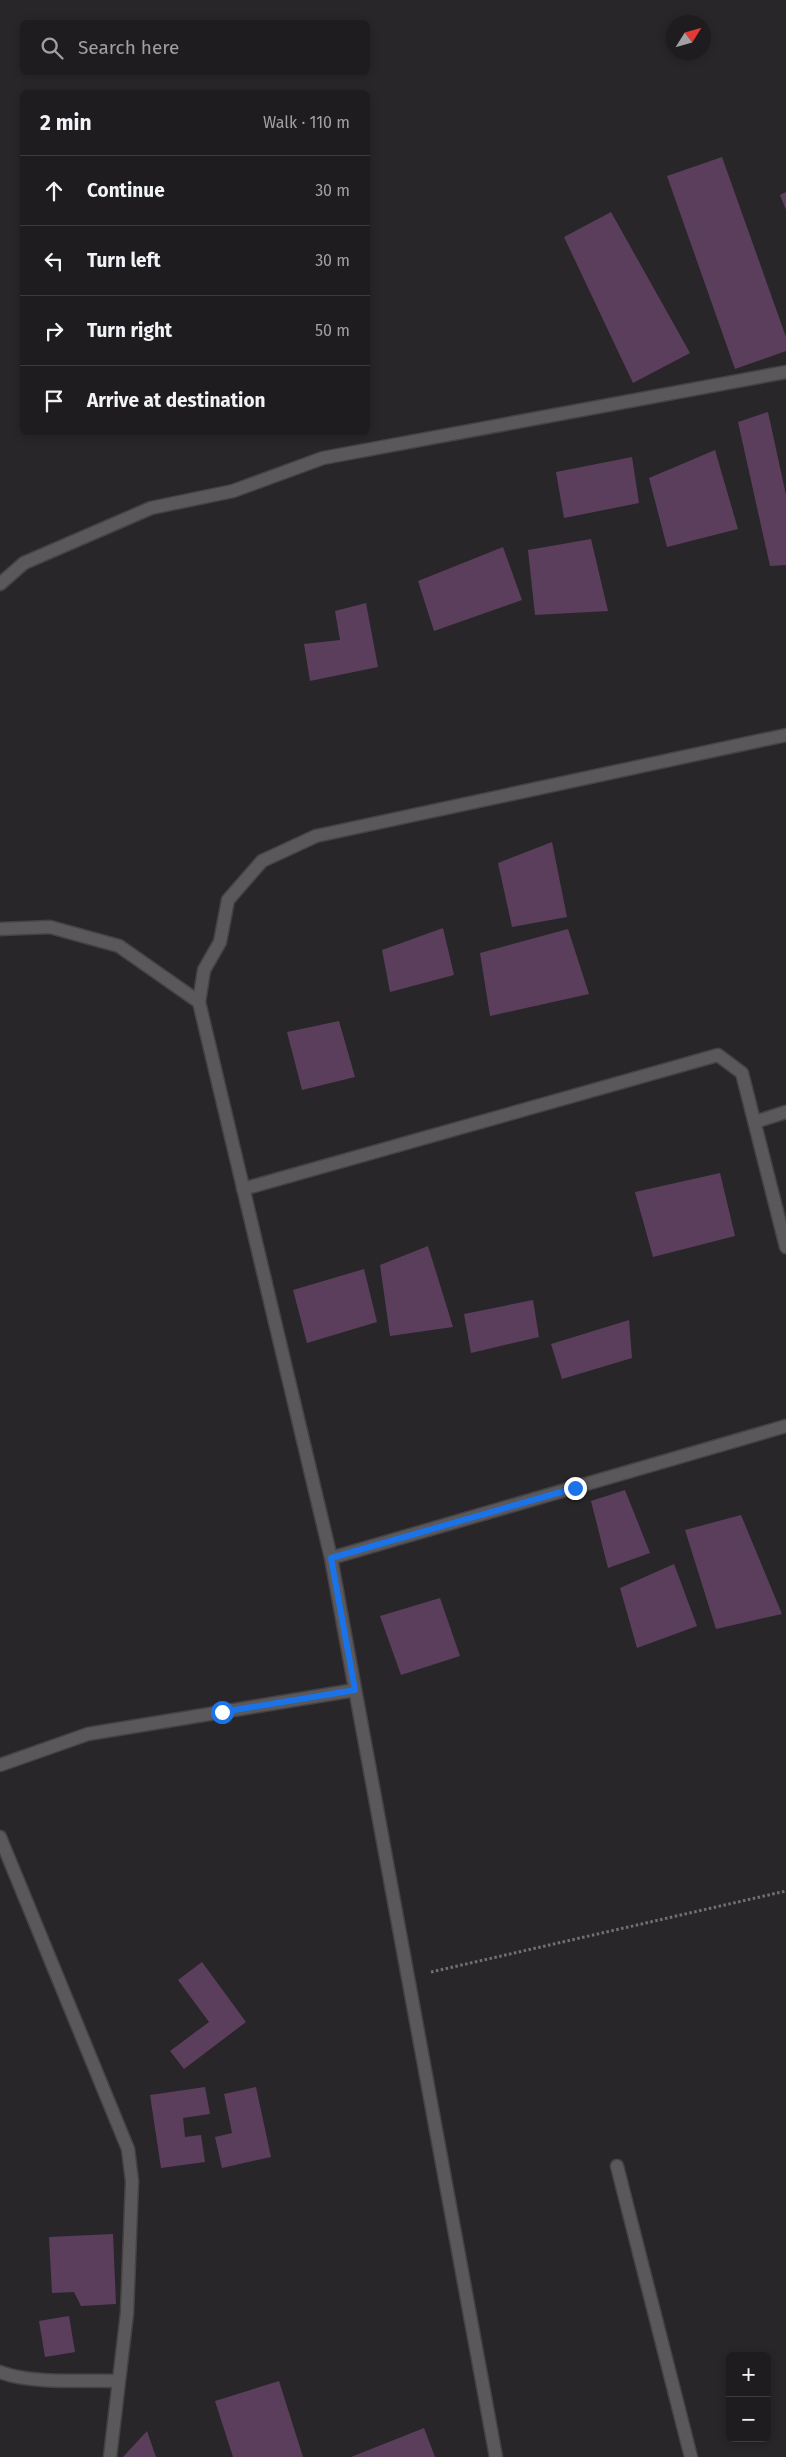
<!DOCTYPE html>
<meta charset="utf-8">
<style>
body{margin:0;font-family:"Fira Sans",sans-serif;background:#262528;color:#f1f3f6}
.controls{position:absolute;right:15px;bottom:15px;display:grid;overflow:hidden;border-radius:8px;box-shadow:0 2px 8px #0003}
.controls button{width:45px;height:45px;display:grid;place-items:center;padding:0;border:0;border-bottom:1px solid #3c3a3d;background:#1e1c1f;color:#f1f3f6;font:25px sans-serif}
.compass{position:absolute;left:666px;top:15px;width:45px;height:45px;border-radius:50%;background:#1e1c1f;box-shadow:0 2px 8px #0003;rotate:53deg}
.stop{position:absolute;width:15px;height:15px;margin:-11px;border:4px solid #1a73e8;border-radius:50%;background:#fff}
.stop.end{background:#1a73e8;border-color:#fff;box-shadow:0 1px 5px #0008}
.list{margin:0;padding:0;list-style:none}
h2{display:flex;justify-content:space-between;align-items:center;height:65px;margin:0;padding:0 20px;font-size:21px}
h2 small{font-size:16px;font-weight:400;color:#a1a1a4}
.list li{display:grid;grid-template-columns:32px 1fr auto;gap:15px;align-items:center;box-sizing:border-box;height:70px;padding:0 20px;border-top:1px solid #3c3a3d}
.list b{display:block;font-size:19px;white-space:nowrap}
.list em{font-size:16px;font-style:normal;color:#a1a1a4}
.icon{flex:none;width:28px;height:28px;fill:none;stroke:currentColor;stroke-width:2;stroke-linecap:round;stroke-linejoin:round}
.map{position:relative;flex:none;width:786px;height:2457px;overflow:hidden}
.search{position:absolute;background:#1e1c1f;box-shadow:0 2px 8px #0003;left:20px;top:20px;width:350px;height:55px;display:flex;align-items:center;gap:12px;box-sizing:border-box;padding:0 18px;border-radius:8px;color:#a1a1a4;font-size:19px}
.panel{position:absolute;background:#1e1c1f;box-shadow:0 2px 8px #0003;left:20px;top:90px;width:350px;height:345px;border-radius:8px}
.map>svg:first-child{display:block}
.building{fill:#5b3e5c}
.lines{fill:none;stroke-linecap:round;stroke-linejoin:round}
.minor-casing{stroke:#444245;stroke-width:15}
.path{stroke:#727073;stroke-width:3;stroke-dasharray:2.5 2.5;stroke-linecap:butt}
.minor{stroke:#5a585b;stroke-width:12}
.route{stroke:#1a73e8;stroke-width:6}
</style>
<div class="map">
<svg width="786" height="2457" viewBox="0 0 786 2457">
<rect width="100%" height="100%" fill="#282629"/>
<path class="building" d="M722 157 786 337V351L735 369 667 176Z
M786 192V210L780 195Z
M611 212 690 353 633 383 564 237Z
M768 412 786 495V565L770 566 738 422Z
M715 450 738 529 667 547 649 478Z
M632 457 639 503 564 518 556 472Z
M591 539 608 611 535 615 528 550Z
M503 547 522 600 434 631 418 581Z
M366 603 378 667 310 681 304 644 340 640 335 611Z
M552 842 567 917 512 927 498 863Z
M443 928 454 975 390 992 382 950Z
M568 929 589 994 490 1016 480 953Z
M339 1021 355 1077 302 1090 287 1032Z
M720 1173 735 1236 653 1257 635 1192Z
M428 1246 453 1327 390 1336 380 1265Z
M364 1269 377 1322 307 1343 293 1290Z
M533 1300 539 1337 471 1353 464 1314Z
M629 1320 632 1358 562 1379 551 1344Z
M625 1490 650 1553 608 1568 591 1501Z
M741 1515 782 1614 716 1629 685 1530Z
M674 1564 697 1626 637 1648 620 1588Z
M440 1598 460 1656 401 1675 380 1616Z
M202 1962 246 2022 184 2069 170 2051 209 2022 178 1980Z
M205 2087 210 2114 183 2118 185 2137 201 2135 205 2162 161 2168 150 2095Z
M256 2087 271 2157 222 2168 215 2137 232 2133 224 2094Z
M113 2234 116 2304 81 2306 74 2292 52 2293 49 2237Z
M69 2316 75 2352 45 2357 39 2321Z
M279 2381 303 2457H233L215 2401Z
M424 2428 435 2457H351Z
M147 2431 156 2457H123Z"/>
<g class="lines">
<defs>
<path id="minor" d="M0 584 24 563 151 508 233 491 323 458 786 372
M0 929 50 927 119 946 199 1002
M755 1122 786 1112
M243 1189 718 1055 742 1073 786 1247
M331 1558 786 1426
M0 1765 88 1734 355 1690
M0 1837 128 2149 132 2181 127 2313 110 2457
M617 2166 691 2457
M0 2372C31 2384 83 2380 118 2381
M496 2457 331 1558 199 1002 204 970 220 942 228 900 262 861 316 836 786 735"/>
</defs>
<use href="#minor" class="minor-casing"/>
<path class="path" d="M431 1972 786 1891"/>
<use href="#minor" class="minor"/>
</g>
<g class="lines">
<path class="route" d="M222 1712 355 1690 331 1558 575 1488"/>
</g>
</svg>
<div class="controls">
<button>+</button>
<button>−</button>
</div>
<svg class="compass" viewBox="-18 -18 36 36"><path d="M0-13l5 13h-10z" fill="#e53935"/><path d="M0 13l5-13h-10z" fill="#a1a1a4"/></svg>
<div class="stop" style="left:222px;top:1712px"></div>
<div class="stop end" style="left:575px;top:1488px"></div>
<div class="search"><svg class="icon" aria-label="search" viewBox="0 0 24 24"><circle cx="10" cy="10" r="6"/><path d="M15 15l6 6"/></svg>Search here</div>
<section class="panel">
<h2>2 min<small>Walk · 110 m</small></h2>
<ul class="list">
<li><svg class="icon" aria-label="ahead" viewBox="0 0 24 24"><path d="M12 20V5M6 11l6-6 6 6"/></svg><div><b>Continue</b></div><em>30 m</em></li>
<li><svg class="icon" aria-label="left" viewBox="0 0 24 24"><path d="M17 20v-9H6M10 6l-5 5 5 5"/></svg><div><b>Turn left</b></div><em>30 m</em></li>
<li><svg class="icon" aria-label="right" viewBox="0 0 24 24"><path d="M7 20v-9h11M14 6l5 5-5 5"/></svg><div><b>Turn right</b></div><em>50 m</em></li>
<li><svg class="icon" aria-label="arrive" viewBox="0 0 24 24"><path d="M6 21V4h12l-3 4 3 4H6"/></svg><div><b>Arrive at destination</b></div></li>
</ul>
</section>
</div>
